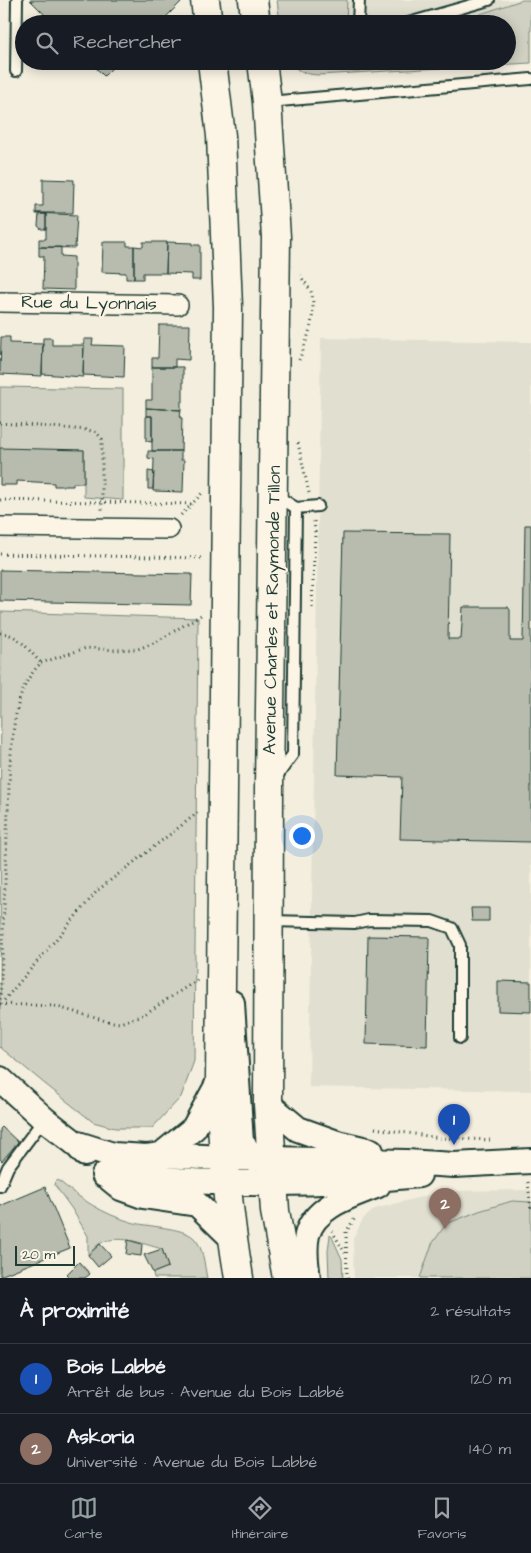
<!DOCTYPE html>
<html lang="fr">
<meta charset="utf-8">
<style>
body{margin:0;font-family:"Architects Daughter",sans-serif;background:#20242c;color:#f1f3f6}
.scale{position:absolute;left:15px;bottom:12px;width:60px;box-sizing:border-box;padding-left:5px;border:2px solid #1f3d34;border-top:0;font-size:14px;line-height:18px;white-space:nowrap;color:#1f3d34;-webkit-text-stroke:4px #fcf5e5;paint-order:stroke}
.you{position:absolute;left:301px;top:835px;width:18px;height:18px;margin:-12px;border:4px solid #fff;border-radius:50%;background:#1a73e8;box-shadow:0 0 0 8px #1a73e833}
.badge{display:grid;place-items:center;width:32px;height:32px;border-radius:50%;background:#92a19f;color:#fff;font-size:16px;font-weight:700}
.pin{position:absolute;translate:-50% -41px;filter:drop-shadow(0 1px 2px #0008)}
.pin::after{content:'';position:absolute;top:26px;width:18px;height:15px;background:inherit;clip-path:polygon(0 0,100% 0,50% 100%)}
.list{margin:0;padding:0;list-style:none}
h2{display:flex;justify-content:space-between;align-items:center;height:65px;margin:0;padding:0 20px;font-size:21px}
h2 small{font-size:16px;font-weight:400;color:#9ea1a6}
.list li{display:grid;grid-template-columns:32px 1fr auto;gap:15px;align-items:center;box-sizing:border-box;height:70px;padding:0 20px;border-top:1px solid #363941}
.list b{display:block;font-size:19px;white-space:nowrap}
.list p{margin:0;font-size:16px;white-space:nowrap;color:#9ea1a6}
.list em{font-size:16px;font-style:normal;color:#9ea1a6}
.icon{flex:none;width:28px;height:28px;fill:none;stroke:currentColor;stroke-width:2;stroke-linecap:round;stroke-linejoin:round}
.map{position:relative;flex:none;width:531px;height:1278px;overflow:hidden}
.search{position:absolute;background:#171b24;box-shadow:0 2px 12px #0003;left:15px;right:15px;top:15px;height:55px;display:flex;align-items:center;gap:12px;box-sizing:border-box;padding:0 18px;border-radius:28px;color:#9ea1a6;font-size:19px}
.sheet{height:205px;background:#171b24}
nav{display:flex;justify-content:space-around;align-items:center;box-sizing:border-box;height:70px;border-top:1px solid #363941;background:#171b24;font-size:14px;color:#9ea1a6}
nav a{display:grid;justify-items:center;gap:2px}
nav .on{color:#92a19f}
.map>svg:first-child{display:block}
.built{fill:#e1dfd0}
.green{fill:#d0d1c2;stroke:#78877b}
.building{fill:#b8bcae;stroke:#1f3d34}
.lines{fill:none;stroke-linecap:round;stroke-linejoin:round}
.service-casing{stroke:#1f3d34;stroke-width:14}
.minor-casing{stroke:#1f3d34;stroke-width:22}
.tertiary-casing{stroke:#1f3d34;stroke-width:28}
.primary-casing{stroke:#1f3d34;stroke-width:31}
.path{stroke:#1f3d34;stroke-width:3;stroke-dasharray:1 4;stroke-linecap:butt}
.service{stroke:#fcf5e5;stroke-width:10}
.minor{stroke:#fcf5e5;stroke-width:19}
.tertiary{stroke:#fcf5e5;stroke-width:24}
.primary{stroke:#fcf5e5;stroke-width:28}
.labels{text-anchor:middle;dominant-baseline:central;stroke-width:4.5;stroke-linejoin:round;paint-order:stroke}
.street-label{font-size:18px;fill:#1f3d34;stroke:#fcf5e5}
</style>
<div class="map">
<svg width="531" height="1278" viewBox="0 0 531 1278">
<rect width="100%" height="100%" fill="#f3eede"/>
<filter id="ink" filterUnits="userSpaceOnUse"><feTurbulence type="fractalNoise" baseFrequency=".02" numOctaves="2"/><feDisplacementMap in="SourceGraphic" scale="10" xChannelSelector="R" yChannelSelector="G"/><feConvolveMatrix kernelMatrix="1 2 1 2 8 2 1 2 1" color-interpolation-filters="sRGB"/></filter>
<g filter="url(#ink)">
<path class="built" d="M277 0H531L507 24H282Z
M321 338 531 342V1091L309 1087Z
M531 1190V1278H354L353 1239 363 1219 375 1209 444 1191Z"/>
<path class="green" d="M277 0H347L346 24H280Z
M522 0H531V63L318 75C307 74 296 73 291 61H507V24H451Z
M0 387 123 389V500L84 497V450L0 449Z
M1 612 198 618 194 1061 181 1097 152 1128H115L93 1122 45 1084 0 1047Z
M58 1180C80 1199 103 1214 131 1222 147 1227 183 1227 194 1238 204 1248 204 1265 207 1278H154L153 1273 168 1267 162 1249C143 1244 118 1233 99 1244 95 1247 91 1252 88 1255V1236L72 1209 54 1184Z
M512 1201 531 1202V1278H420L432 1244 446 1224 479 1211Z
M330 1235 332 1237 342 1259 343 1278H329L328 1251Z"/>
<path class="building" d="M30 0H183L161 22V24H49V19Z
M89 61H119L104 76Z
M43 179 74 180 73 213H36V206H43Z
M36 213 77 215 75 248 39 247V239H46V214H36Z
M39 214H46V229H41L38 226Z
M103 242H127V246H134V279H126V273L102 272Z
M143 242H167L166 273H143V279H134V246L143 247Z
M167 242 192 243V245H200V280H192V274L166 273Z
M39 247H61V256L74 257V290L43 289 44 256H39Z
M159 325H190L189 360 175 359V367H152V358H158Z
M1 337H10V343L43 344 42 376 0 374Z
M43 338H52V345H84L83 377 42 374Z
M84 339H93L92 345 125 346 124 377 83 375Z
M152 367H183V401H181V410L146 408V400H152Z
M146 408 181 410 180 418H182L181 451H152V416H146Z
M146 416H152V442L146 441Z
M0 448 84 450V483H73V486H54V483L17 481V485H0Z
M148 451H181V460H184L183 492 153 491 154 459 148 458Z
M148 471 154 472 153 489H148Z
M525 525H531V842L400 839 402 777 337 775 343 533 450 534 448 639H461L463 607H508L510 610V641H523Z
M0 570 192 574 191 605 0 601Z
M471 908H489V921H472Z
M368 936 429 937 427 1046 366 1044Z
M498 981 531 982V1012L498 1011Z
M2 1127 18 1142 2 1161 0 1159V1129Z
M45 1187 70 1248 0 1276V1206Z
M128 1240 142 1244 141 1256 126 1254Z
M100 1244 111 1256 98 1267 88 1255Z
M162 1249 168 1267 153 1273 144 1255Z
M79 1262 90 1274 85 1278H71L67 1274Z"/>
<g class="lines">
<defs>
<path id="service" d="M358 24 359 0
M405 24 489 0
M16 71 17 0
M268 102 531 79
M296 508 318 506
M275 779 293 754 296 508 276 495
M270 921 355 923 369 920 432 921 452 928 460 945V1038
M0 1186 8 1167 44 1119"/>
<path id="minor" d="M0 302 178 305
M0 527 169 529"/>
<path id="tertiary" d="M232 1003 241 1142 261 1167
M0 1079 44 1119 75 1143 85 1154
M268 1104 298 1129 337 1143 371 1151
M75 1143 113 1155 147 1157 161 1155 224 1158 406 1162 454 1165 531 1161
M161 1155 194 1128 220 1080
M104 1175C161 1179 218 1184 275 1183 323 1183 371 1180 419 1175
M110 1179 121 1188 143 1196 197 1204 232 1238
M308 1278C306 1265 304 1248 307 1235 315 1205 354 1195 378 1185"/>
<path id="primary" d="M205 0 208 24
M253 0 256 24
M212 61 221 136 228 307 220 1080C222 1147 228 1212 239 1278
M262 61 267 102 276 237 269 788 268 1104 275 1211 287 1278"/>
</defs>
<use href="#service" class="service-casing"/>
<use href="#minor" class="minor-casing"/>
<use href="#tertiary" class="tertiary-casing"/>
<use href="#primary" class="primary-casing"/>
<path class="path" d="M299 360C307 341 316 317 312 295 311 288 303 282 301 275
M0 423 88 430 97 433 102 439V510
M298 443 309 493
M0 500 192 504 203 492
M181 515 192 504
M0 554 203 558
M312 607 315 533 314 521
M0 633C18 633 29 651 41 663 14 689 14 728 10 763L0 1004
M41 663 86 648 115 650 138 649 156 642 201 615
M0 1004 54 1006 106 1021 120 1023 143 1015 199 979
M1 1004 98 890 200 811
M375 1128 440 1138 490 1140
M528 1182 531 1210
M332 1231 345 1253
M347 1278 346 1232 355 1218"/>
<use href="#service" class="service"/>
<use href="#minor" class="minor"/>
<use href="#tertiary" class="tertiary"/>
<use href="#primary" class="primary"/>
</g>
</g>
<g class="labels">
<g class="street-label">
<text transform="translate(89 303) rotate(1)">Rue du Lyonnais</text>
<text transform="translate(272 610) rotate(-89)">Avenue Charles et Raymonde Tillon</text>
</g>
</g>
</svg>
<div class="scale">20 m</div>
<div class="you"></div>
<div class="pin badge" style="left:454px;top:1145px;background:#1a4fb4">1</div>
<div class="pin badge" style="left:445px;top:1229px;background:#8d6e63">2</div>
<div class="search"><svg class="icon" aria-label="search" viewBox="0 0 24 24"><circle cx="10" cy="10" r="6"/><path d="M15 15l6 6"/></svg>Rechercher</div>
</div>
<section class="sheet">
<h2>À proximité<small>2 résultats</small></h2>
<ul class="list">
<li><span class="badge" style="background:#1a4fb4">1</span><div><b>Bois Labbé</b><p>Arrêt de bus · Avenue du Bois Labbé</p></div><em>120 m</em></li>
<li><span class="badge" style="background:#8d6e63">2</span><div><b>Askoria</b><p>Université · Avenue du Bois Labbé</p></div><em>140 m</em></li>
</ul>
</section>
<nav>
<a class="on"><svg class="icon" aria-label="map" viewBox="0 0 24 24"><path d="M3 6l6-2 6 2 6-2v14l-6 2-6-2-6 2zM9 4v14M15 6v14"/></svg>Carte</a>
<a><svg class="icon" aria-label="directions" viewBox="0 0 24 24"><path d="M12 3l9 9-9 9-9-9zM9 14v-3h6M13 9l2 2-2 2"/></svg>Itinéraire</a>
<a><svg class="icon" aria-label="saved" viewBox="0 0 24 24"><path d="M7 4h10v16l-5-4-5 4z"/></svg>Favoris</a>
</nav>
